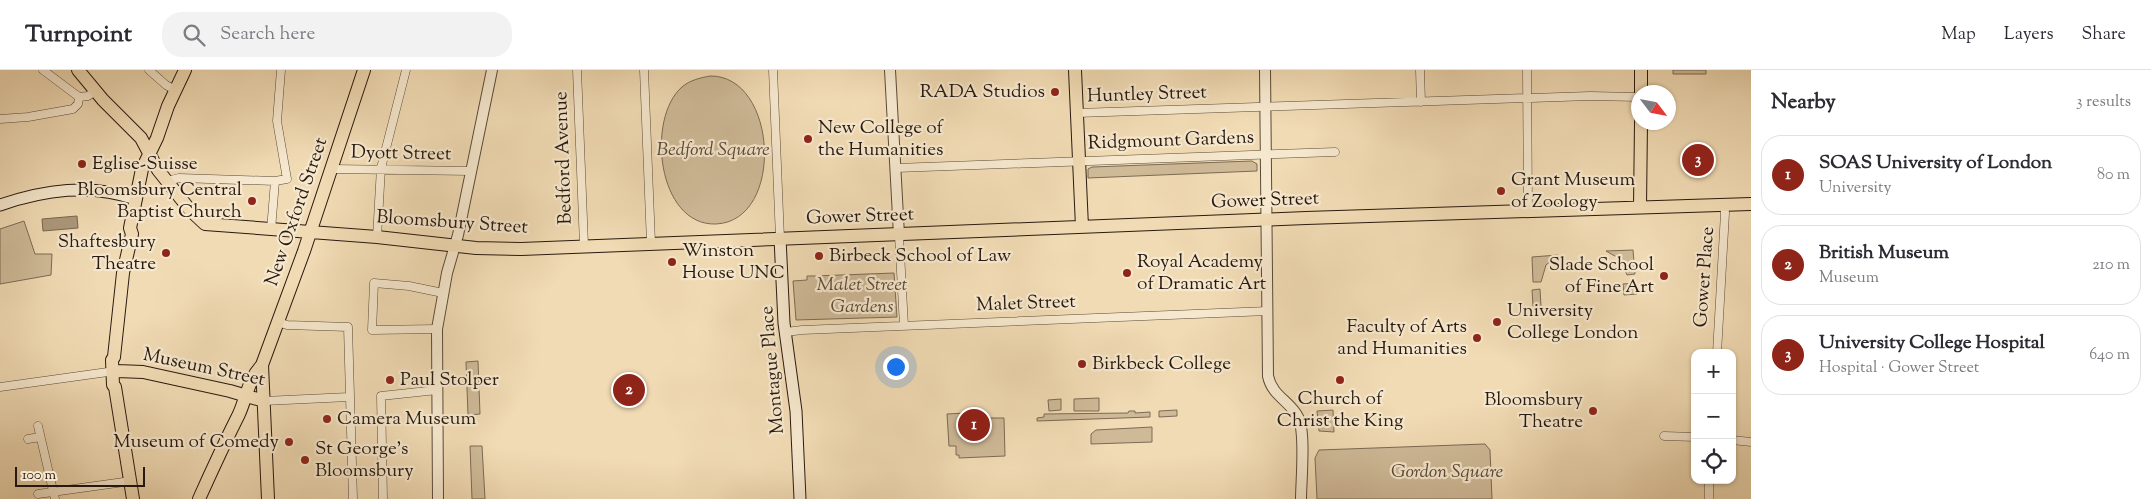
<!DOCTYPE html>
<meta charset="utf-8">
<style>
body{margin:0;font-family:"Sorts Mill Goudy",serif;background:#f2f2f3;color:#2b2b33}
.controls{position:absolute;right:15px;bottom:15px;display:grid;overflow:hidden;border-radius:10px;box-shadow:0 1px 4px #0004}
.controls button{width:45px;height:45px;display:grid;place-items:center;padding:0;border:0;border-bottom:1px solid #e1e1e2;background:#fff;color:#2b2b33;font:25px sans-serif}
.compass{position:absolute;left:1631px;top:15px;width:45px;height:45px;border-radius:50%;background:#fff;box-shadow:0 1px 4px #0004;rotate:122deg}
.scale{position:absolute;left:15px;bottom:12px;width:130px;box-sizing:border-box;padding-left:5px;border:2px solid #28190f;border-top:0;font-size:14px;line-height:18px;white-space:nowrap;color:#28190f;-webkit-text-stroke:4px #f6e8ce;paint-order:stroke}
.you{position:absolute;left:895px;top:296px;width:18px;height:18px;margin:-12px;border:4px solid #fff;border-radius:50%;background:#1a73e8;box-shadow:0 0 0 8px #1a73e833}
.badge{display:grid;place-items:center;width:32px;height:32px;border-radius:50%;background:#8f2418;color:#fff;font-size:16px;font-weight:700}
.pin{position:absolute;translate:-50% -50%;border:2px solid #fff;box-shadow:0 1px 5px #0006}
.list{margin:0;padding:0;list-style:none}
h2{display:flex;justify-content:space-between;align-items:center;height:65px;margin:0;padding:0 20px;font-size:21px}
h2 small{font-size:16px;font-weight:400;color:#7c7c81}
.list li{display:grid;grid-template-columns:32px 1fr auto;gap:15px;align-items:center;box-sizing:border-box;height:80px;margin:0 10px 10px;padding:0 10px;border:1px solid #e1e1e2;border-radius:20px}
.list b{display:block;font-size:19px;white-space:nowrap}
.list p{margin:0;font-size:16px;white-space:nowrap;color:#7c7c81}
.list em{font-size:16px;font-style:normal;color:#7c7c81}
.icon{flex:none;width:28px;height:28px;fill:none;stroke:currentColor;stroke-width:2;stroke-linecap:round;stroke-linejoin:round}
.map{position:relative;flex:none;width:1751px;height:429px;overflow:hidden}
header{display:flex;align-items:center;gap:30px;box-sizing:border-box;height:70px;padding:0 25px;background:#fff;border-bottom:1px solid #e1e1e2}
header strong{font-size:24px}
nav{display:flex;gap:28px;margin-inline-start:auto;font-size:18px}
.search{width:350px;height:45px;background:#f2f2f3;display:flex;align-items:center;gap:12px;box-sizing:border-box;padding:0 18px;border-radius:20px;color:#7c7c81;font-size:19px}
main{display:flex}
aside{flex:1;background:#fff}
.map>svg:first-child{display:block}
.green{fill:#cfba98;stroke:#7c6a54}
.water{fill:#ad997c;stroke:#786650}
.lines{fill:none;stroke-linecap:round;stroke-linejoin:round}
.minor-casing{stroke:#5a4a38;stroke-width:9}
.tertiary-casing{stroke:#5a4a38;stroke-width:12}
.secondary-casing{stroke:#28190f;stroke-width:13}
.primary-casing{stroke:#28190f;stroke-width:14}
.minor{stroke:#f6e8ce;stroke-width:8}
.tertiary{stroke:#f6e8ce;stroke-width:10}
.secondary{stroke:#f6e8ce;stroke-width:11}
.primary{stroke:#f1dbb4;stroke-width:12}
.poi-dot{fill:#8f2418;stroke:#f6e8ce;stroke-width:2}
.labels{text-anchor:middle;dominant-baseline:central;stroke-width:4.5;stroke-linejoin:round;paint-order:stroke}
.poi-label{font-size:19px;fill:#28190f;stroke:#f6e8ce;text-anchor:start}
.street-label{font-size:19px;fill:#28190f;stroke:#f6e8ce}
.park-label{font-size:19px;font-style:italic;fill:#5a4938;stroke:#f6e8ce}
</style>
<header>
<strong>Turnpoint</strong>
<div class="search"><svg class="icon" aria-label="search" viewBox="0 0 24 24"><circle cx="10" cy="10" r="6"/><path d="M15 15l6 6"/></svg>Search here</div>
<nav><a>Map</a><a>Layers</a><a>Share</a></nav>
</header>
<main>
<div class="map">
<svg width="1751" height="429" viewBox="0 0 1751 429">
<rect width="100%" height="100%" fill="#f1dbb4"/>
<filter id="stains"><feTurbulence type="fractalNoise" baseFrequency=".004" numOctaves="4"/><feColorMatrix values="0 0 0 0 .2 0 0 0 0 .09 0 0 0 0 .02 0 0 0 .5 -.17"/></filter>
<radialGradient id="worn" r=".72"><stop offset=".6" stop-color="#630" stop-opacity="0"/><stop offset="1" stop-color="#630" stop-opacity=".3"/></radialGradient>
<path class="green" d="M1673 0H1706V4H1673Z
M710 6C778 5 785 151 716 154 657 156 646 48 682 17 690 10 700 8 710 6Z
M1252 91 1257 94V101L1088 108V99L1092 97Z
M24 151 35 184H52L51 205 0 214V159Z
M1633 180 1635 204 1627 205 1620 189 1606 181Z
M1558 185 1546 195 1541 212H1533L1532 187Z
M894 203 897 247 796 250 793 211 807 210V206H815Z
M1636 213 1637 224 1624 225 1623 214Z
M1540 219 1541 236H1533L1532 220Z
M478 291 480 344 468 345 466 292Z
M1099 328V341H1074V329Z
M1061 329V340L1049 341 1048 330Z
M1177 340V346L1159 347V341Z
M1333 340 1334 362 1319 361 1317 341Z
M1129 341H1135V343L1150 342V347L1037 351V348L1044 347V344L1128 343Z
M984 342 985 348H1004L1005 386 959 388V385H956V376H949L947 344Z
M1152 357V372L1091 374V364L1096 360Z
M1485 374 1490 380 1492 429H1317L1315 388 1319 380Z
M470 376H482L485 429H472Z"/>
<path class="water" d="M77 146 78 158 43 161 42 149Z"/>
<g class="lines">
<defs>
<path id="minor" d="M43 0 79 27 88 26 95 21
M149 0 166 15 175 20
M577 0 584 175
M644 0 651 173
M773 0 780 168
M1420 0 1421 32
M1527 0 1528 141
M1077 43 1590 26 1638 27
M0 49 28 47 73 39 78 34 79 27
M896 98 1335 82
M332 99 470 101
M167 111 179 108 275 111 287 109 277 51 281 0
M271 160 275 111
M899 165 904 256
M377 167 381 98 406 0
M278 252 287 255 348 257 353 429
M437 259 372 260 374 213 409 216 443 223
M786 262 802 260 1268 241
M1717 283 1725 143 1724 134
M0 317 115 301
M264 331 349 327
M38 356 55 429
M1664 366 1695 367
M28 369 40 367
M1732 370 1751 372
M38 424 131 411
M383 429 381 326 437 320
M1709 429V410"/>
<path id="tertiary" d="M890 0 899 165
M1265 0 1268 306C1272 326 1290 331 1298 347 1306 361 1301 411 1301 429
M438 429 437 259 447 203 458 165 492 0"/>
<path id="secondary" d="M0 135C44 120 90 113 136 129
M780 168 784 253 796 341 800 429"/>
<path id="primary" d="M78 0 103 30 141 68 158 100 190 140 205 154 377 167 476 178 521 179 1306 148 1751 134
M1075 0 1082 157
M1641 22V0
M1640 137 1641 52
M117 301 143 302 230 321 264 331
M133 429 115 317 113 315 112 290 114 287 123 203 132 164 130 158 142 99 157 68 168 36 185 0
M199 429C212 400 225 372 239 344 247 326 248 310 262 295
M268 429 262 295 304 181 364 0"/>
</defs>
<use href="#minor" class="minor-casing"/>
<use href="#tertiary" class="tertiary-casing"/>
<use href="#secondary" class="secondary-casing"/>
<use href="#primary" class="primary-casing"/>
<use href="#minor" class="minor"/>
<use href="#tertiary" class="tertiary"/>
<use href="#secondary" class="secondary"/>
<use href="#primary" class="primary"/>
</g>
<g class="poi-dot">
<circle cx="1055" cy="22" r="5"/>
<circle cx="808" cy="69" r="5"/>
<circle cx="82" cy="94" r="5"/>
<circle cx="1501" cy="121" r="5"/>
<circle cx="252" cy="131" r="5"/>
<circle cx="166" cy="183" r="5"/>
<circle cx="819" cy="186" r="5"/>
<circle cx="672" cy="192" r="5"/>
<circle cx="1127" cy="203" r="5"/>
<circle cx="1664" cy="206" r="5"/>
<circle cx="1497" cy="252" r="5"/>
<circle cx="1477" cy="268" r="5"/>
<circle cx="1082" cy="294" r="5"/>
<circle cx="390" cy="310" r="5"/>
<circle cx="1340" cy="310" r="5"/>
<circle cx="1593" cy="341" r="5"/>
<circle cx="327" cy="349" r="5"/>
<circle cx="289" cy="372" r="5"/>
<circle cx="305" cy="390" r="5"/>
</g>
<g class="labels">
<g class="poi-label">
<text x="1045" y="22" text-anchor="end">RADA Studios</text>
<text x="818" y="58">New College of<tspan x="818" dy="22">the Humanities</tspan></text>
<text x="92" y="94">Eglise-Suisse</text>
<text x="1511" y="110">Grant Museum<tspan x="1511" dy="22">of Zoology</tspan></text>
<text x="242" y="120" text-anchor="end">Bloomsbury Central<tspan x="242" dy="22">Baptist Church</tspan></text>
<text x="156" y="172" text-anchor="end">Shaftesbury<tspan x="156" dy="22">Theatre</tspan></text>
<text x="682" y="181">Winston<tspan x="682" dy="22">House UNC</tspan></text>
<text x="829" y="186">Birbeck School of Law</text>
<text x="1137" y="192">Royal Academy<tspan x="1137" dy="22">of Dramatic Art</tspan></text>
<text x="1654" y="195" text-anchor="end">Slade School<tspan x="1654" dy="22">of Fine Art</tspan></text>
<text x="1507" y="241">University<tspan x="1507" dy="22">College London</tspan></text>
<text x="1467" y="257" text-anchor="end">Faculty of Arts<tspan x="1467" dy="22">and Humanities</tspan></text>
<text x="1092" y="294">Birkbeck College</text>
<text x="400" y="310">Paul Stolper</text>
<text x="1340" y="329" text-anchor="middle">Church of<tspan x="1340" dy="22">Christ the King</tspan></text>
<text x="1583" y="330" text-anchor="end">Bloomsbury<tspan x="1583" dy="22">Theatre</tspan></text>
<text x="337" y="349">Camera Museum</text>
<text x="279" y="372" text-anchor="end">Museum of Comedy</text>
<text x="315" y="379">St George's<tspan x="315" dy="22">Bloomsbury</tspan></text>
</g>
<g class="street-label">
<text transform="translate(1147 25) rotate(-2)">Huntley Street</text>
<text transform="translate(1171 71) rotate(-2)">Ridgmount Gardens</text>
<text transform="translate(401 84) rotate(1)">Dyott Street</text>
<text transform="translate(564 88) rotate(-92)">Bedford Avenue</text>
<text transform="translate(1265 131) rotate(-2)">Gower Street</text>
<text transform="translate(297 142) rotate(-71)">New Oxford Street</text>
<text transform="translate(860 147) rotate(-2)">Gower Street</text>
<text transform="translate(452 153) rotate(4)">Bloomsbury Street</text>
<text transform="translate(1705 207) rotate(-86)">Gower Place</text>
<text transform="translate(1026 234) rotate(-2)">Malet Street</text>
<text transform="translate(204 298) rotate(12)">Museum Street</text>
<text transform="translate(773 300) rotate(-95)">Montague Place</text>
</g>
<g class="park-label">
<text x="713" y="80">Bedford Square</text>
<text x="862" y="215">Malet Street<tspan x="862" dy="22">Gardens</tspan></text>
<text x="1447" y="402">Gordon Square</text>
</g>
</g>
<rect width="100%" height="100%" filter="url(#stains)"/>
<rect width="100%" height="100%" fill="url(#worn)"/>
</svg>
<div class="controls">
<button>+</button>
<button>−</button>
<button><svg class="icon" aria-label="locate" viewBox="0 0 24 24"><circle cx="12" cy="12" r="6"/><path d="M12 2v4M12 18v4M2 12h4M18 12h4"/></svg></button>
</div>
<svg class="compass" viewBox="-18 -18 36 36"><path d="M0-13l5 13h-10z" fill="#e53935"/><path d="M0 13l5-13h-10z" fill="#7c7c81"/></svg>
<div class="scale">100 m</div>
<div class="you"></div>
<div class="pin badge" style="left:974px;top:355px">1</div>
<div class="pin badge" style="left:629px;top:320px">2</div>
<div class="pin badge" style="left:1698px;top:90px">3</div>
</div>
<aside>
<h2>Nearby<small>3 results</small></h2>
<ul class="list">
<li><span class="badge">1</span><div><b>SOAS University of London</b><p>University</p></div><em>80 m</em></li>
<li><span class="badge">2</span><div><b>British Museum</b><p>Museum</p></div><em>210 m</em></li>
<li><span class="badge">3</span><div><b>University College Hospital</b><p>Hospital · Gower Street</p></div><em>640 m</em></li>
</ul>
</aside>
</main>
